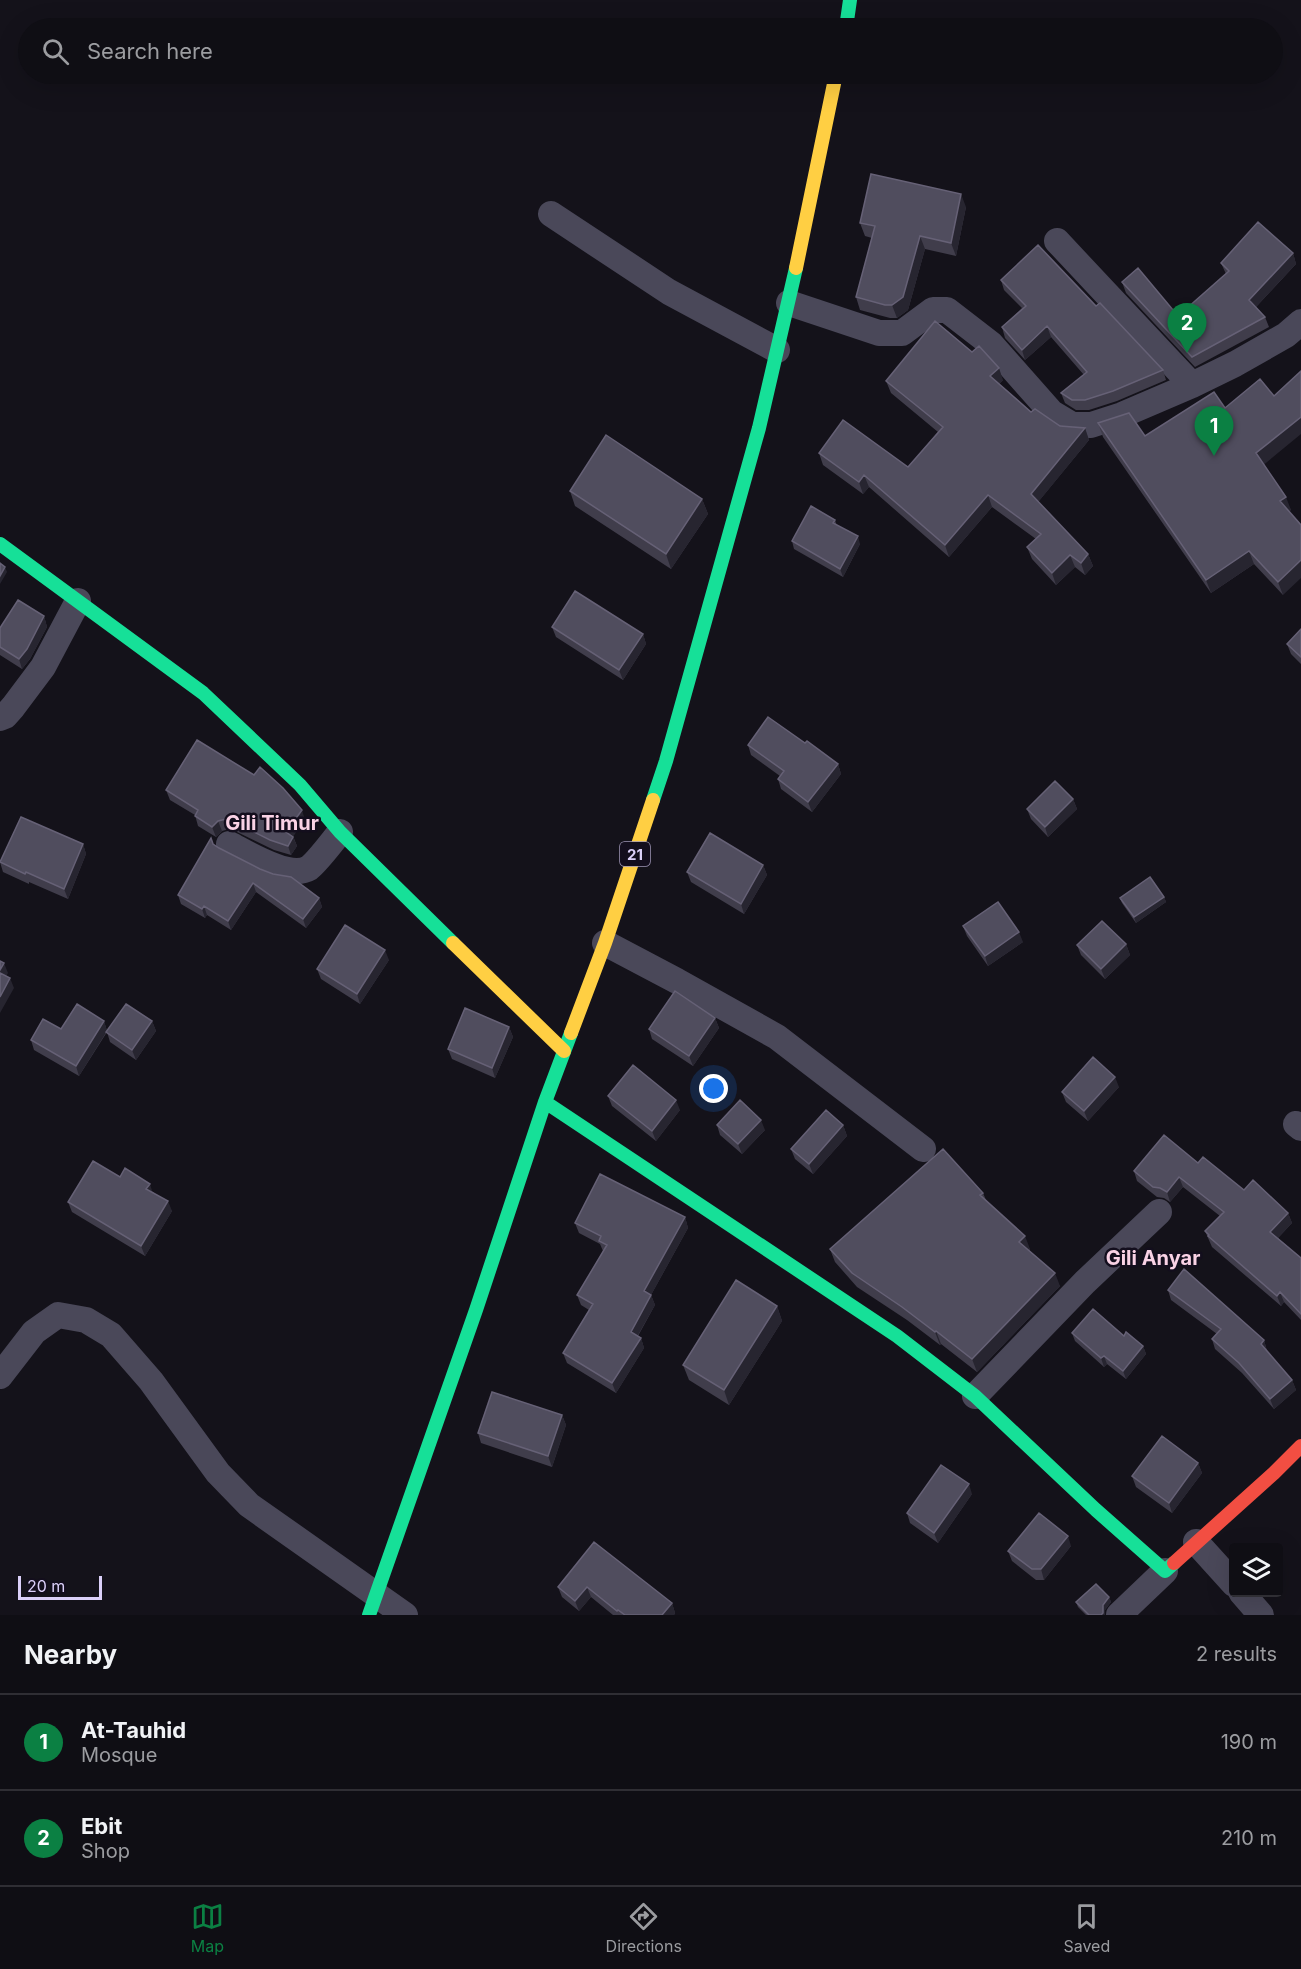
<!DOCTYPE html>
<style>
body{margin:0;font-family:Inter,sans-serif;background:#1d1c22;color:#f1f3f6}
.controls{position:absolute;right:18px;bottom:18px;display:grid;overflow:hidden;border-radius:6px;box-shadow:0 6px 24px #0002}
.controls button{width:54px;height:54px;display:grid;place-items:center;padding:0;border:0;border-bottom:2px solid #2f2e34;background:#0f0e14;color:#f1f3f6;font:30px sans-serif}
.scale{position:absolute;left:18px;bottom:15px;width:84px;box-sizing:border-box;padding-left:6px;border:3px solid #dbd0f9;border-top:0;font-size:16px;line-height:21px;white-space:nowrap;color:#dbd0f9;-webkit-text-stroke:4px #130e1d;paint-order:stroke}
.you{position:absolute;left:714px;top:1089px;width:21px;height:21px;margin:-15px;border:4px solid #fff;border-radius:50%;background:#1a73e8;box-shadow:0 0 0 9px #1a73e833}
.badge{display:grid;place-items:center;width:39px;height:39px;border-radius:50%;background:#0b8043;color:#fff;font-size:20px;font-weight:700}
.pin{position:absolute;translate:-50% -50px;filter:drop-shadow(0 2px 3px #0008)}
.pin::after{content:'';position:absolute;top:32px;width:21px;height:18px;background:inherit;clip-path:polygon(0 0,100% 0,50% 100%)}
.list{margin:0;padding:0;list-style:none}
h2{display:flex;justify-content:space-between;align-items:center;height:78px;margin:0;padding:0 24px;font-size:26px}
h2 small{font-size:20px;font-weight:400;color:#9b9ca0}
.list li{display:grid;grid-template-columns:39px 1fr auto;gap:18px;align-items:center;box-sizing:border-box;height:96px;padding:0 24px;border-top:2px solid #2f2e34}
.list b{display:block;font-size:22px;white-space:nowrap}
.list p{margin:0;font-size:20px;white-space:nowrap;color:#9b9ca0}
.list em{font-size:20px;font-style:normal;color:#9b9ca0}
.icon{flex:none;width:33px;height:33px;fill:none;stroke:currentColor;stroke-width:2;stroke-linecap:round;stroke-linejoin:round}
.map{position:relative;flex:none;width:1301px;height:1615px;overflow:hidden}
.search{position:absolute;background:#0f0e14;box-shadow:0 6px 24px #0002;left:18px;right:18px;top:18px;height:66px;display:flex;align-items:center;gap:15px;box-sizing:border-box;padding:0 21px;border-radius:33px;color:#9b9ca0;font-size:22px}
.sheet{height:270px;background:#0f0e14}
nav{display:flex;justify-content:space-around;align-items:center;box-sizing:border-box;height:84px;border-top:2px solid #2f2e34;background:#0f0e14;font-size:16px;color:#9b9ca0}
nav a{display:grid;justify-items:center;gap:3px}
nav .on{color:#0b8043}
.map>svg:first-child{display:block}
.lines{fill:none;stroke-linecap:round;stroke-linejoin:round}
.street{stroke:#4a4859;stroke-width:26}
.fast{stroke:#16e098;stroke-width:14}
.slow{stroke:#ffcf43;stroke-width:14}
.jam{stroke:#f24e42;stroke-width:14}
.wall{fill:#403d4b}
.shaded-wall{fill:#272530}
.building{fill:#504d5e;stroke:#666176;stroke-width:1.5}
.labels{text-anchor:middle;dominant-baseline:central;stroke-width:5;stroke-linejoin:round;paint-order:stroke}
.shield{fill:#130e1d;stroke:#9f96b7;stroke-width:1.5}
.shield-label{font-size:15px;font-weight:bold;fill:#dbd0f9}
.quarter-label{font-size:20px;font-weight:bold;fill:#f9d2e5;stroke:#130e1d}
</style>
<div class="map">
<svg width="1301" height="1615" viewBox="0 0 1301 1615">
<rect width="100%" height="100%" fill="#14121a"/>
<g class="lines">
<path class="street" d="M551 214 669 292 777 350
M1057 241 1192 385
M789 303 879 333H902L933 310H947L991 344 1052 413 1072 425H1091L1122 415 1192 385 1235 364 1286 335 1301 322
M0 718 5 716 13 707 43 667 78 601
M229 844C247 853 289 880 309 868 317 862 333 841 340 832
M605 943 677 981 777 1037 923 1149
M1296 1124 1301 1128
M0 1376 34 1332 58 1315 86 1320 111 1335 151 1381 218 1473 249 1505 405 1615
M975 1396 1085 1282 1159 1212
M1196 1542 1234 1584
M1241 1592 1261 1615
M1119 1615 1165 1571"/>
<path class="fast" d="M846 28 850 0
M0 544 203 693 300 785 340 832 453 943
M653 800 666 761 759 428 796 268
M545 1102 897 1336 975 1396 1096 1510 1165 1571 1174 1563
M369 1615 476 1310 545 1102 571 1033"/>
<path class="slow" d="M796 268 836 74
M453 943 564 1051
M571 1033 605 943 653 800"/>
<path class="jam" d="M1174 1563 1274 1473 1301 1446"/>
</g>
<path class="wall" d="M966 207 956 256 925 249 908 310 897 318H890L860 310 856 297 872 238 865 236 860 223Z
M1293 253 1296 264 1256 307 1265 317 1269 327 1195 367 1126 293 1122 282 1178 316 1226 274 1221 263Z
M1001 280 1096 306 1163 370 1166 380 1117 401 1089 410H1076L1065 403 1061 393 1084 375 1051 337 1025 360 1005 338 1002 327 1022 308 1004 290Z
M1003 380 999 384 1031 412 1060 426 1085 428 1089 440 1038 502 1088 554 1093 566 1085 575 1075 567 1056 585 1032 559 1027 547 1036 539 992 507 949 557 869 487 863 494 823 465 819 453 908 467 938 432 891 393 886 381Z
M1225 408 1264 464 1291 510 1289 511 1283 595 1254 564 1211 593 1103 437 1098 423 1145 436Z
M570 491 702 499 708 514 671 569 575 506Z
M835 520 837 526 860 544 843 577 794 549 792 541Z
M44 616 47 627 30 659 22 669 0 655V628Z
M552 627 643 634 646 644 623 680 556 637Z
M1301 629V664L1291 654 1287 644Z
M805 743 838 764 841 774 812 812 781 789 778 779 780 776 751 755 748 745Z
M166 790 305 820 293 836 297 846 291 855 274 850 235 831 229 829 222 831 216 837 198 826 195 815 170 800Z
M1073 799 1077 809 1048 837 1031 819 1027 809Z
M83 844 86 854 68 899 29 882V884L3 872 0 862Z
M213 844 219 848 319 898 322 907 306 928 256 892 231 930 207 915 205 918 181 904 178 895Z
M763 865 767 875 744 914 691 882 687 872Z
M1164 897 1166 902 1136 923 1122 903 1120 898Z
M963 926 1023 942 988 966 967 936Z
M1126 944 1130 955 1105 979 1081 955 1077 945Z
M389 960 360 1004 321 979 317 969Z
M715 1018 719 1028 693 1066 652 1039 649 1029Z
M104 1021 107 1031 152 1021 156 1031 136 1060 110 1042 107 1032 79 1076 34 1050 31 1040 61 1029Z
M509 1027 513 1037 495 1078 452 1059 448 1049Z
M1119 1087 1088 1121 1066 1102 1062 1092Z
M608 1096 680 1110 656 1141 612 1106Z
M717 1125 765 1130 742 1154 720 1135Z
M843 1125 847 1136 813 1174 795 1159 791 1149Z
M1198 1163 1244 1190 1288 1213 1292 1223 1278 1238 1301 1258V1320L1284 1302 1281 1306 1212 1247 1205 1231 1220 1216 1183 1187 1170 1202 1164 1198 1157 1197 1137 1181 1134 1171Z
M120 1177 153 1192 172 1211 145 1256 72 1212 68 1202Z
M983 1193 986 1200 1030 1249 1029 1251 1060 1286 977 1372 941 1344 940 1345 907 1320 857 1287 835 1262 830 1249Z
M685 1217 688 1228 651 1295 655 1305 638 1336 641 1338 644 1348 616 1393 567 1363 563 1353 589 1310 581 1305 577 1295 603 1251 600 1244 579 1233 575 1223Z
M1168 1290 1264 1340 1267 1351 1292 1380 1296 1390 1274 1409 1242 1373 1215 1349 1212 1339 1217 1334 1171 1300Z
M777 1306 782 1321 729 1405 689 1380 683 1365Z
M1072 1333 1143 1346 1146 1354 1126 1379 1107 1364 1104 1367 1075 1341Z
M562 1415 566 1425 552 1467 481 1443 478 1433Z
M1198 1463 1202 1473 1172 1513 1136 1487 1132 1476Z
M972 1494 938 1543 910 1523 907 1513Z
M594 1542 672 1603 675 1613 674 1615H613L591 1597 579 1611 562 1597 558 1587Z
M1071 1546 1044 1580H1036L1012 1561 1008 1551Z
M1109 1597 1111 1602 1105 1610V1615H1086L1078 1607 1076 1602Z"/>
<path class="shaded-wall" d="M961 194 966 207 956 256 951 243Z
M920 236 925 249 908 310 897 318 892 305Z
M1293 253 1296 264 1253 310 1249 300Z
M1047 326 1051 337 1025 360 1022 350Z
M999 368 1003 380 994 388 990 376Z
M1301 417V434L1261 467 1256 453Z
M1085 428 1089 440 1035 506 1031 494Z
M864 475 869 487 863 494 859 482Z
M988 495 992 507 949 557 945 545Z
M1286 497 1291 510 1284 515 1280 501Z
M702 499 708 514 671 569 666 554Z
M858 536 860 544 843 577 840 569Z
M1249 551 1254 564 1211 593 1206 580Z
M1088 554 1093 566 1085 575 1081 563Z
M1070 555 1075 567 1056 585 1052 573Z
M1301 560V578L1283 595 1278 582Z
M5 567 7 572 0 584V576Z
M44 616 47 627 30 659 22 669 19 659Z
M643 634 646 644 623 680 619 670Z
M838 764 841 774 812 812 808 802Z
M1073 799 1077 809 1048 837 1045 827Z
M302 810 305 820 289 842 286 832Z
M218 821 222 831 216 837 212 827Z
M293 837 297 846 291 855 288 846Z
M83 844 86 854 68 899 64 889Z
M763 865 767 875 744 914 741 904Z
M253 883 256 892 231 930 228 921Z
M1164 897 1166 902 1136 923 1134 917Z
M319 898 322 907 306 928 303 919Z
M204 906 207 915 205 918 202 909Z
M1019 932 1023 942 988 966 985 956Z
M1126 944 1130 955 1105 979 1101 969Z
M385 950 389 960 360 1004 357 994Z
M4 963 8 973 3 982 0 975V970Z
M10 978 14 988 0 1013V997Z
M715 1018 719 1028 693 1066 689 1056Z
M104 1021 107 1031 79 1076 76 1066Z
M152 1021 156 1031 136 1060 132 1050Z
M509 1027 513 1037 495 1078 492 1068Z
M1115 1077 1119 1087 1088 1121 1084 1111Z
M676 1100 680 1110 656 1141 652 1131Z
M761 1120 765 1130 742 1154 738 1144Z
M843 1125 847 1136 813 1174 809 1164Z
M1179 1177 1183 1187 1170 1202 1167 1192Z
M150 1184 153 1194 146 1189Z
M168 1201 172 1211 145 1256 141 1246Z
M1288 1213 1292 1223 1274 1242 1270 1232Z
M685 1217 688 1228 651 1295 655 1305 634 1342 631 1332 644 1291Z
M1025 1236 1030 1249 1024 1256 1019 1242Z
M1055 1273 1060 1286 977 1372 972 1359Z
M1280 1292 1284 1302 1281 1306 1277 1296Z
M777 1306 782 1321 729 1405 724 1390Z
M936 1331 941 1344 940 1345 935 1332Z
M641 1338 644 1348 616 1393 612 1383Z
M1264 1340 1267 1351 1261 1344Z
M1143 1346 1146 1354 1126 1379 1123 1371Z
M1104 1356 1107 1364 1104 1367 1101 1358Z
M1292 1380 1296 1390 1274 1409 1270 1399Z
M562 1415 566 1425 552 1467 548 1456Z
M1198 1463 1202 1473 1172 1513 1169 1503Z
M969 1484 972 1494 938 1543 934 1533Z
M1068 1536 1071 1546 1044 1580 1041 1569Z
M587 1587 591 1597 579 1611 575 1601Z
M1109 1597 1111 1602 1105 1610V1615H1101L1103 1605Z
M672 1603 675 1613 674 1615H662Z"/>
<path class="building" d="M871 174 961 194 951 243 920 236 903 297 892 305H885L856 297 875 226 860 223Z
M1258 222 1293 253 1249 300 1265 317 1192 357 1122 282 1138 268 1178 316 1229 271 1221 263Z
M1038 245 1096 306 1100 303 1163 370 1113 391 1085 400H1072L1061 393 1087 372 1047 326 1022 350 1002 327 1026 306 1001 280Z
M935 321 972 352 979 346 999 368 990 376 1031 412 1035 409 1060 426 1085 428 1031 494 1088 554 1081 563 1070 555 1052 573 1027 547 1041 534 988 495 945 545 864 475 859 482 819 453 843 420 908 467 943 427 886 381Z
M1301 371V417L1256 453 1286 497 1280 501 1301 525V560L1278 582 1249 551 1206 580 1098 423 1129 413 1145 436 1214 392 1225 408 1260 379 1274 396Z
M606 435 702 499 666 554 570 491Z
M811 506 835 520 833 523 858 536 840 569 792 541Z
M0 563 5 567 0 576Z
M575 591 643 634 619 670 552 627Z
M18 600 44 616 27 649 19 659 0 647V628Z
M1301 629V657L1287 644Z
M768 717 805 743 807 741 838 764 808 802 778 779 784 771 748 745Z
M197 740 254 775 260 767 283 788 302 810 286 832 293 837 288 846 270 840 232 821 226 819 218 821 212 827 195 816 198 810 166 790Z
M1055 781 1073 799 1045 827 1027 809Z
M21 817 83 844 64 889 26 872 25 874 0 862Z
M710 833 763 865 741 904 687 872Z
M211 838 213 844 219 848 260 869 273 874 291 877 319 898 303 919 253 883 228 921 204 906 202 909 178 895Z
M1150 877 1164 897 1134 917 1120 898Z
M998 902 1019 932 985 956 963 926Z
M1102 921 1126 944 1101 969 1077 945Z
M345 925 385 950 357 994 317 969Z
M0 961 4 963 0 970Z
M0 973 10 978 0 997Z
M675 991 715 1018 689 1056 649 1029Z
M77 1004 104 1021 76 1066 31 1040 43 1019 61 1029Z
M126 1004 152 1021 132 1050 106 1032Z
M465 1008 509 1027 492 1068 448 1049Z
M1093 1057 1115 1077 1084 1111 1062 1092Z
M633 1065 676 1100 652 1131 608 1096Z
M740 1100 761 1120 738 1144 717 1125Z
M826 1110 843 1125 809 1164 791 1149Z
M1164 1135 1198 1163 1203 1157 1244 1190 1253 1180 1288 1213 1270 1232 1301 1258V1314L1280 1292 1277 1296 1208 1236 1209 1235 1205 1231 1224 1212 1179 1177 1167 1192 1160 1188 1153 1187 1134 1171Z
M943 1149 983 1193 980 1195 1025 1236 1019 1242 1055 1273 972 1359 936 1331 935 1332 902 1307 852 1273 830 1249Z
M93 1161 120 1177 125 1168 150 1184 146 1189 168 1201 141 1246 68 1202Z
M600 1174 685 1217 644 1291 651 1295 631 1332 641 1338 612 1383 563 1353 593 1304 577 1295 607 1245 599 1241 601 1236 575 1223Z
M1184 1269 1264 1340 1261 1344 1292 1380 1270 1399 1239 1363 1212 1339 1221 1329 1168 1290Z
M736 1280 777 1306 724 1390 683 1365Z
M1093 1309 1124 1336 1126 1332 1143 1346 1123 1371 1104 1356 1101 1358 1072 1333Z
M492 1392 562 1415 548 1456 478 1433Z
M1162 1436 1198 1463 1169 1503 1132 1476Z
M941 1465 969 1484 934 1533 907 1513Z
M1039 1513 1068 1536 1041 1569H1032L1008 1551Z
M594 1542 672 1603 662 1615H625L618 1610 617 1611 587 1587 575 1601 558 1587Z
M1096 1584 1109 1597 1103 1605V1613L1101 1615H1089L1076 1602Z"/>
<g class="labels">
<rect class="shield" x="620" y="842" width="30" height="24" rx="4.5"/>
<g class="shield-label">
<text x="635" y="854">21</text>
</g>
<g class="quarter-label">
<text x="272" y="823">Gili Timur</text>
<text x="1153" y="1258">Gili Anyar</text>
</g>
</g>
</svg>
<div class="controls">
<button><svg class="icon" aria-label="layers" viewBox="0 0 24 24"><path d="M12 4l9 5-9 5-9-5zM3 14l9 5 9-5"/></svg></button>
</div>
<div class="scale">20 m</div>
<div class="you"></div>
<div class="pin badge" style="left:1214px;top:456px">1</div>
<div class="pin badge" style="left:1187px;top:353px">2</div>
<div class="search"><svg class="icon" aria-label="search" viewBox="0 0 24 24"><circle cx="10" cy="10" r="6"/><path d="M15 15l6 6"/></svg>Search here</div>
</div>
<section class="sheet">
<h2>Nearby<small>2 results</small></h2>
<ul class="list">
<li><span class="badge">1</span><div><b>At-Tauhid</b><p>Mosque</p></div><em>190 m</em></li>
<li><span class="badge">2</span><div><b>Ebit</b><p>Shop</p></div><em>210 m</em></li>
</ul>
</section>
<nav>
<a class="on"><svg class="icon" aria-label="map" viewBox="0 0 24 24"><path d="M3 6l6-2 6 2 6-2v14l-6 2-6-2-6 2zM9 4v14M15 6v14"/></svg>Map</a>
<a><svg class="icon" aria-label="directions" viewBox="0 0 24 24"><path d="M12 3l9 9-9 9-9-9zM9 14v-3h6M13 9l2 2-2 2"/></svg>Directions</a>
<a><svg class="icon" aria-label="saved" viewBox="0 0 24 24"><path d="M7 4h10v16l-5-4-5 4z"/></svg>Saved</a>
</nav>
